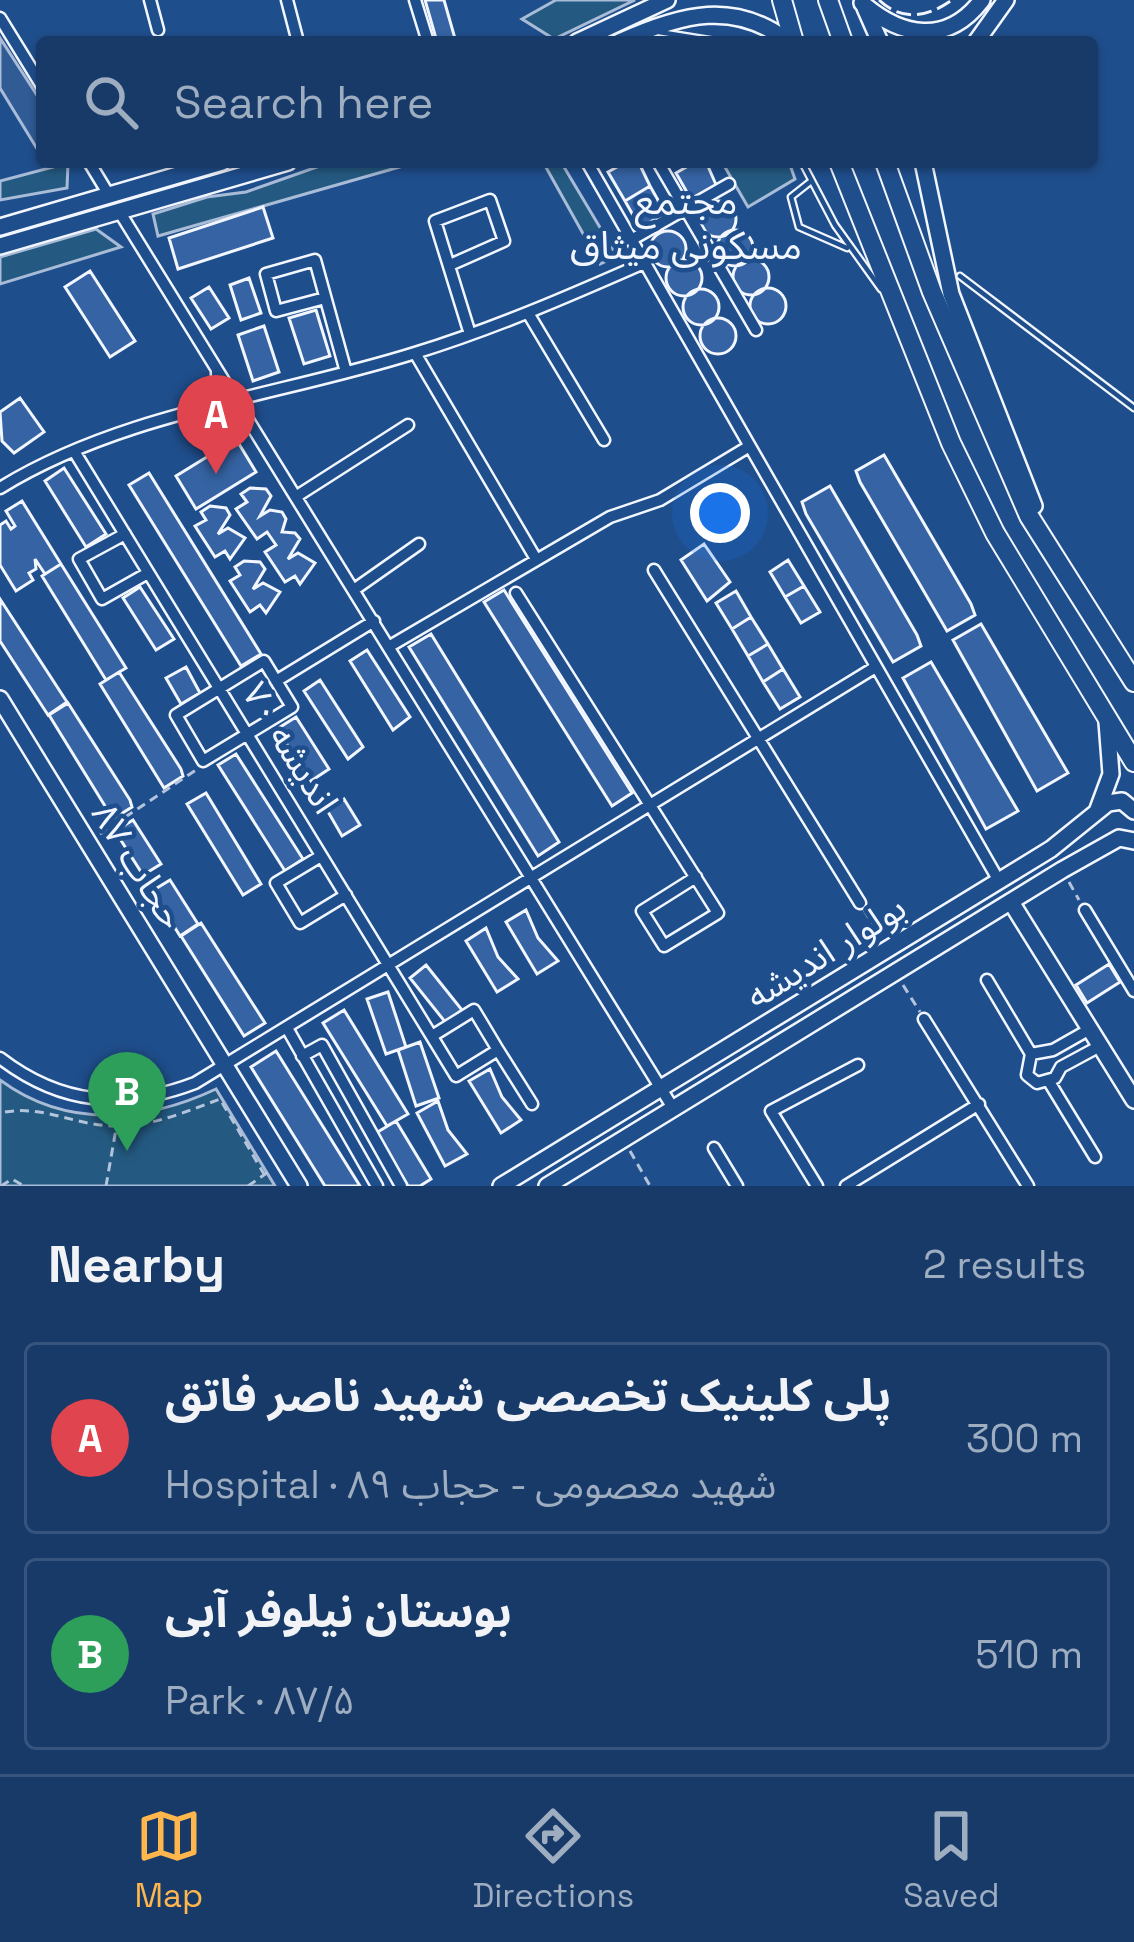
<!DOCTYPE html>
<meta charset="utf-8">
<style>
body{margin:0;font-family:"Space Grotesk","Noto Sans Arabic",sans-serif;background:#244571;color:#f1f3f6}
.you{position:absolute;left:720px;top:513px;width:42px;height:42px;margin:-30px;border:9px solid #fff;border-radius:50%;background:#1a73e8;box-shadow:0 0 0 18px #1a73e833}
.badge{display:grid;place-items:center;width:78px;height:78px;border-radius:50%;background:#ffb74d;color:#fff;font-size:39px;font-weight:700}
.pin{position:absolute;translate:-50% -99px;filter:drop-shadow(0 3px 6px #0008)}
.pin::after{content:'';position:absolute;top:63px;width:42px;height:36px;background:inherit;clip-path:polygon(0 0,100% 0,50% 100%)}
.list{margin:0;padding:0;list-style:none}
h2{display:flex;justify-content:space-between;align-items:center;height:156px;margin:0;padding:0 48px;font-size:51px}
h2 small{font-size:39px;font-weight:400;color:#9eadc0}
.list li{display:grid;grid-template-columns:78px 1fr auto;gap:36px;align-items:center;box-sizing:border-box;height:192px;margin:0 24px 24px;padding:0 24px;border:3px solid #36547d;border-radius:12px}
.list b{display:block;font-size:45px;white-space:nowrap}
.list p{margin:0;font-size:39px;white-space:nowrap;color:#9eadc0}
.list em{font-size:39px;font-style:normal;color:#9eadc0}
.icon{flex:none;width:66px;height:66px;fill:none;stroke:currentColor;stroke-width:2;stroke-linecap:round;stroke-linejoin:round}
.map{position:relative;flex:none;width:1134px;height:1186px;overflow:hidden}
.search{position:absolute;background:#173a69;box-shadow:0 3px 9px #0004;left:36px;right:36px;top:36px;height:132px;display:flex;align-items:center;gap:30px;box-sizing:border-box;padding:0 42px;border-radius:12px;color:#9eadc0;font-size:45px}
.sheet{height:588px;background:#173a69}
nav{display:flex;justify-content:space-around;align-items:center;box-sizing:border-box;height:168px;border-top:3px solid #36547d;background:#173a69;font-size:33px;color:#9eadc0}
nav a{display:grid;justify-items:center;gap:6px}
nav .on{color:#ffb74d}
.map>svg:first-child{display:block}
.green{fill:#245a82;stroke:#a8bbd7;stroke-width:3}
.parking{fill:#305b95;stroke:#a8bbd7;stroke-width:3}
.building{fill:#3563a3;stroke:#f2f6ff;stroke-width:3}
.lines{fill:none;stroke-linecap:round;stroke-linejoin:round}
.lane-casing{stroke:#f2f6ff;stroke-width:9}
.street-casing{stroke:#f2f6ff;stroke-width:15}
.secondary-casing{stroke:#f2f6ff;stroke-width:20}
.highway-casing{stroke:#f2f6ff;stroke-width:22}
.path{stroke:#b3c4dc;stroke-width:3;stroke-dasharray:9 6;stroke-linecap:butt}
.lane{stroke:#1f4e8c;stroke-width:4.5}
.street{stroke:#1f4e8c;stroke-width:10}
.secondary{stroke:#1f4e8c;stroke-width:15}
.highway{stroke:#1f4e8c;stroke-width:18}
.fence{stroke:#f2f6ff;stroke-width:3;stroke-dasharray:15 6;stroke-linecap:butt}
.labels{text-anchor:middle;dominant-baseline:central;stroke-width:9;stroke-linejoin:round;paint-order:stroke}
.street-label{font-size:36px;fill:#f2f6ff;stroke:#1f4e8c}
.neighbourhood-label{font-size:39px;fill:#f2f6ff;stroke:#1f4e8c}
</style>
<div class="map">
<svg width="1134" height="1186" viewBox="0 0 1134 1186">
<rect width="100%" height="100%" fill="#1f4e8c"/>
<path class="green" d="M556 0H635L554 39 522 19Z
M331 162H417L158 236 153 214 207 197 246 192Z
M543 162H561L617 256 600 264Z
M722 162H789L795 179 748 207Z
M68 163 67 188 0 200V181Z
M96 229 121 247 0 284V257Z
M0 1080C66 1129 146 1122 216 1089L275 1186H0Z"/>
<path class="parking" d="M0 38 42 103 39 152 0 88Z"/>
<path class="building" d="M425 0H444L456 42H437Z
M626 162 639 163 650 186 625 201 608 172Z
M695 162 707 164 717 187 692 201 676 173Z
M650 186 667 216 642 231 625 201Z
M700 219a18 18 0 1 1 36 0a18 18 0 1 1-36 0Z
M263 207 273 238 178 269 169 238Z
M717 248a18 18 0 1 1 36 0a18 18 0 1 1-36 0Z
M650 249a18 18 0 1 1 36 0a18 18 0 1 1-36 0Z
M733 277a18 18 0 1 1 36 0a18 18 0 1 1-36 0Z
M666 278a18 18 0 1 1 36 0a18 18 0 1 1-36 0Z
M90 271 135 341 110 357 65 287Z
M249 278 261 313 241 320 230 285Z
M209 287 229 318 211 329 191 298Z
M750 306a18 18 0 1 1 36 0a18 18 0 1 1-36 0Z
M683 307a18 18 0 1 1 36 0a18 18 0 1 1-36 0Z
M316 310 330 356 304 364 289 318Z
M700 336a18 18 0 1 1 36 0a18 18 0 1 1-36 0Z
M264 326 279 372 253 381 238 335Z
M20 398 44 432 14 453 2 441 0 412Z
M236 439 256 472 196 509 176 476Z
M884 455 971 604 975 615 947 631 860 482 856 471Z
M64 468 106 534 86 547 45 481Z
M149 473 261 654 241 666 129 485Z
M830 486 917 635 921 646 893 662 806 514 802 502Z
M250 488 266 489 271 496 260 516 270 510 282 512 286 519 282 532 295 533 300 539 288 559 298 553 315 563 300 584 295 576 285 582 265 552 276 545 267 532 257 539 236 509 247 502 241 494Z
M22 501 61 564 45 574 35 559 36 569 29 573 33 580 16 591 0 565V525L6 521 11 529 15 526 6 511Z
M210 506 226 508 230 515 218 534 228 528 245 538 230 559 225 551 215 557 195 526 206 520 201 512Z
M704 544 730 582 707 601 681 560Z
M788 560 804 586 785 597 770 572Z
M244 561 260 562 265 569 253 589 263 583 280 592 266 613 260 605 250 612 230 581 240 575 235 567Z
M61 564 126 668 106 680 42 576Z
M804 586 820 612 801 623 785 597Z
M140 587 174 639 156 650 123 598Z
M504 590 632 793 612 806 484 602Z
M736 591 751 617 732 629 716 603Z
M0 599 67 702 48 715 0 641Z
M751 617 768 644 748 656 732 629Z
M981 624 1068 773 1037 791 953 640Z
M431 634 559 842 538 856 409 647Z
M768 644 783 669 763 682 748 656Z
M367 650 410 717 393 730 350 661Z
M931 662 1018 811 986 829 903 678Z
M186 667 200 693 181 704 166 678Z
M783 669 800 697 780 709 763 682Z
M119 672 181 769 183 776 164 788 100 684Z
M320 680 363 747 348 759 304 691Z
M68 703 130 800 132 807 113 819 49 715Z
M296 717 329 769 311 781 277 729Z
M236 754 303 859 285 871 218 765Z
M206 793 261 884 243 895 187 804Z
M344 799 360 825 342 836 327 810Z
M133 820 161 864 143 875 115 831Z
M170 880 198 924 180 936 152 891Z
M526 910 538 938 558 961 537 974 506 922Z
M201 923 265 1023 244 1036 181 936Z
M486 928 498 957 518 979 497 992 466 941Z
M1109 964 1120 982 1087 1003 1076 985Z
M426 965 462 1010 446 1023 410 978Z
M388 992 406 1047 386 1054 367 999Z
M344 1010 408 1114 387 1126 323 1023Z
M420 1042 439 1098 416 1106 398 1050Z
M276 1051 360 1186H325L251 1067Z
M490 1069 502 1097 521 1120 501 1133 469 1081Z
M438 1101 448 1130 467 1154 445 1166 417 1113Z
M396 1121 431 1179 420 1186H408L376 1133Z"/>
<g class="lines">
<defs>
<path id="lane" d="M659 32 721 42
M802 162 835 225 881 289
M810 182 791 197 799 227 847 248
M960 276 1134 408"/>
<path id="street" d="M150 0 158 30
M287 0 298 42
M415 0 428 42
M0 18 42 86
M89 162 109 195
M587 162 999 881
M658 162 756 330
M119 211 673 1108
M631 240 729 184
M450 265 504 241 490 200 435 221 470 334
M325 298 276 311 266 274 315 260 346 372
M528 313 604 440
M415 353 536 559
M199 409 218 396 217 372
M74 451 456 1076 498 1050 474 1010 432 1036
M0 488C123 412 279 396 415 353 493 329 569 296 644 263
M297 496 408 425
M125 534 79 559 102 599 148 573
M654 570 860 903
M355 589 419 544
M516 593 718 913 664 946 642 911 696 877
M390 646 610 517 660 500 748 447
M264 661 292 707 203 761 176 715Z
M276 681 374 621
M321 856 276 883 300 923 346 895
M1085 910 1134 991
M987 980 1031 1054
M924 1019 1028 1186
M287 1028 377 1186
M1090 1029 1053 1050 1031 1054 1027 1075 1037 1083 1055 1078 1061 1067 1100 1046
M498 1050 532 1104
M302 1056 322 1045 401 1186
M0 1058C61 1105 124 1110 195 1083L874 668
M1048 1080 1095 1157
M714 1148 737 1186
M817 1186 771 1111 858 1065
M846 1186 979 1104"/>
<path id="secondary" d="M862 3C901 37 947 46 982 0
M865 8 880 42
M577 42 667 0
M619 42C683 13 735 0 789 42
M976 42 1006 0
M923 162 951 294 1034 506
M0 227 222 162
M0 246 288 162
M0 699 299 1186
M1098 809 1111 774 1107 722
M1011 902 1134 1100
M501 1186 1051 849 1108 803 1122 801 1134 811
M547 1186 1062 870 1119 838 1134 841"/>
<path id="highway" d="M782 0 794 42
M828 0 843 42
M839 162 951 443 995 533 1134 762
M885 162 932 292 1029 516 1134 682"/>
</defs>
<use href="#lane" class="lane-casing"/>
<use href="#street" class="street-casing"/>
<use href="#secondary" class="secondary-casing"/>
<use href="#highway" class="highway-casing"/>
<path class="path" d="M100 834 196 770
M1069 882 1079 900
M864 910 881 937
M903 985 920 1012
M5 1112C46 1105 77 1127 118 1126 153 1126 188 1111 220 1099L264 1174
M630 1151 650 1186
M1 1186 12 1179 24 1186
M106 1186 116 1129
M248 1186 271 1170"/>
<use href="#lane" class="lane"/>
<use href="#street" class="street"/>
<use href="#secondary" class="secondary"/>
<use href="#highway" class="highway"/>
<path class="fence" d="M879 0C902 22 928 17 952 0"/>
</g>
<g class="labels">
<g class="street-label">
<text transform="translate(290 748) rotate(58)">اندیشه ۷۰</text>
<text transform="translate(138 866) rotate(58)">حجاب ۸۷</text>
<text transform="translate(826 952) rotate(-32)">بولوار اندیشه</text>
</g>
<g class="neighbourhood-label">
<text x="686" y="200">مجتمع<tspan x="686" dy="45">مسکونی میثاق</tspan></text>
</g>
</g>
</svg>
<div class="you"></div>
<div class="pin badge" style="left:216px;top:474px;background:#e0444e">A</div>
<div class="pin badge" style="left:127px;top:1151px;background:#2e9e5b">B</div>
<div class="search"><svg class="icon" aria-label="search" viewBox="0 0 24 24"><circle cx="10" cy="10" r="6"/><path d="M15 15l6 6"/></svg>Search here</div>
</div>
<section class="sheet">
<h2>Nearby<small>2 results</small></h2>
<ul class="list">
<li><span class="badge" style="background:#e0444e">A</span><div><b>پلی کلینیک تخصصی شهید ناصر فاتق</b><p>Hospital · شهید معصومی - حجاب ۸۹</p></div><em>300 m</em></li>
<li><span class="badge" style="background:#2e9e5b">B</span><div><b>بوستان نیلوفر آبی</b><p>Park · ۸۷/۵</p></div><em>510 m</em></li>
</ul>
</section>
<nav>
<a class="on"><svg class="icon" aria-label="map" viewBox="0 0 24 24"><path d="M3 6l6-2 6 2 6-2v14l-6 2-6-2-6 2zM9 4v14M15 6v14"/></svg>Map</a>
<a><svg class="icon" aria-label="directions" viewBox="0 0 24 24"><path d="M12 3l9 9-9 9-9-9zM9 14v-3h6M13 9l2 2-2 2"/></svg>Directions</a>
<a><svg class="icon" aria-label="saved" viewBox="0 0 24 24"><path d="M7 4h10v16l-5-4-5 4z"/></svg>Saved</a>
</nav>
